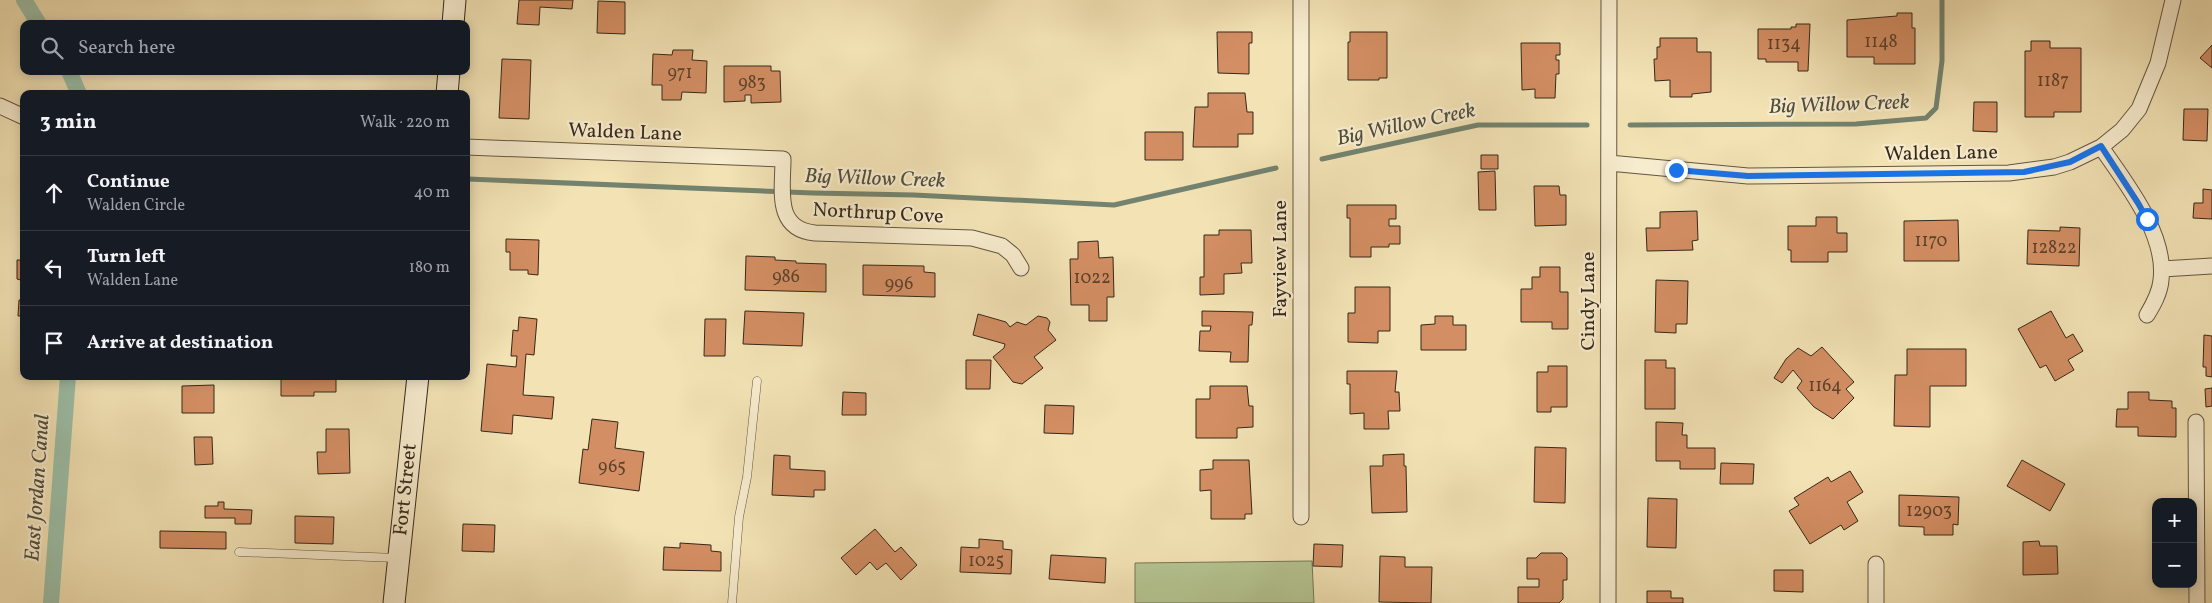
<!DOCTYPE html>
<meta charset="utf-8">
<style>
body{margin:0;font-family:Vollkorn,serif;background:#20242c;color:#f1f3f6}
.controls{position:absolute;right:15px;bottom:15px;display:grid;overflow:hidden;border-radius:10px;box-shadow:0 2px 12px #0003}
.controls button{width:45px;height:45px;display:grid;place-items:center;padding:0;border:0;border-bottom:1px solid #363941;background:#171b24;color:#f1f3f6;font:25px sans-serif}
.stop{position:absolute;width:15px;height:15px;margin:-11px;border:4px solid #1a73e8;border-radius:50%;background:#fff}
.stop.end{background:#1a73e8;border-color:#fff;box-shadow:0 1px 5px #0008}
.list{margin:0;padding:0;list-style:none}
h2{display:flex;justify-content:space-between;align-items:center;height:65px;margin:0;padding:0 20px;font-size:21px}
h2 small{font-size:16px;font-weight:400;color:#9ea1a6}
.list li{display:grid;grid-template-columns:32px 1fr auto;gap:15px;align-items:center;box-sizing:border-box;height:75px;padding:0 20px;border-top:1px solid #363941}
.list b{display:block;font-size:19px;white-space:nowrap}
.list p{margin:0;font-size:16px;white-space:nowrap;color:#9ea1a6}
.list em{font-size:16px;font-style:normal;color:#9ea1a6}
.icon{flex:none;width:28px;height:28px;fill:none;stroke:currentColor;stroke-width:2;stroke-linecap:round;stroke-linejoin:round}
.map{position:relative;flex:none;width:2212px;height:603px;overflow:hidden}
.search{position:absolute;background:#171b24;box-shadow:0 2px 12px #0003;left:20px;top:20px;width:450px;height:55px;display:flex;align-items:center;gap:12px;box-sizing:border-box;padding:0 18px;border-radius:10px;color:#9ea1a6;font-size:19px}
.panel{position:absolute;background:#171b24;box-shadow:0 2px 12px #0003;left:20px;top:90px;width:450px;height:290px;border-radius:10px}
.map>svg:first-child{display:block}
.green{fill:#b4c491;stroke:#757655}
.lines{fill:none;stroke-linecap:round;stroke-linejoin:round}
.stream{stroke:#73836f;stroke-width:5}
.canal{stroke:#9cbfa8;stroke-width:16}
.building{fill:#d38e63;stroke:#362819}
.lane-casing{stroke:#655640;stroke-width:9}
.street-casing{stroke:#655640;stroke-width:17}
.secondary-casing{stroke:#362819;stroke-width:23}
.lane{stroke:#f7ecce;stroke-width:8}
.street{stroke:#f7ecce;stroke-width:15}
.secondary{stroke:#f7ecce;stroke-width:21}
.route{stroke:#1a73e8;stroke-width:6}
.labels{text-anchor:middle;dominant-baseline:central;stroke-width:4.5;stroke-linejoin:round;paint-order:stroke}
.number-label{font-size:18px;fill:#5d422c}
.street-label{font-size:20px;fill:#362819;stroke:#f7ecce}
.water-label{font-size:21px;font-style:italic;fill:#504e3d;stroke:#f7ecce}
</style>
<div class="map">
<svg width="2212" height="603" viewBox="0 0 2212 603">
<rect width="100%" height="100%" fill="#f2e2b4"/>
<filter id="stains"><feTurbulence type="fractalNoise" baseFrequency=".004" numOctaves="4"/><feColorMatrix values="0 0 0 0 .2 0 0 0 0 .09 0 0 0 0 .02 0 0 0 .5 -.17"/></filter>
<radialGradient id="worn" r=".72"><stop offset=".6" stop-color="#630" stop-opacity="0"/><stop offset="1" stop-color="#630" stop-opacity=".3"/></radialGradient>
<path class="green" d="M1312 561 1314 603H1135V563Z"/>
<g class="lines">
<path class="stream" d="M1630 125 1856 124 1926 118 1936 108 1942 61V0
M1322 159 1478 125H1587
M468 179 813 193 914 195 1114 205 1276 168"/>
<path class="canal" d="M24 0 39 24
M69 71 79 94
M51 603 68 376"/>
</g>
<path class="building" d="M519 0H573L572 9 540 7 539 25 517 24Z
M598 1 625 2V34L597 33Z
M1897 13H1912V28H1915V64H1874V57H1847V20L1897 16Z
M1796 24H1810L1808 71H1798V62H1766V59H1758V29H1791V27H1796Z
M1217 32H1252V43H1249V74L1218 73Z
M1350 32H1387V78H1379V80H1348V42H1350Z
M1660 38H1697V52H1711V92L1692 94V97H1670V80L1655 81 1654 59H1657V47H1660Z
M2031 41H2050V48H2081V112H2054V117H2025V51H2031Z
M1521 43H1560V55H1556V60H1559V74H1556L1555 98H1535V89L1522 90Z
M2212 45V68L2200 58Z
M673 50H693L692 60 707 61 706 93 682 92 681 100H662V85H652L653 54 672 55Z
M502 59 531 60 529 119 499 118Z
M724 66H771V71H780L781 102 751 103V95H745V101L724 102Z
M1208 93H1245L1247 112H1253V134H1238V147H1193L1195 107H1208Z
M1974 102H1997V132L1973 131Z
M2184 109H2208L2207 141 2183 140Z
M1145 132H1183V160H1145Z
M1481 155H1498V169H1481Z
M1495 171 1496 210H1479L1478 172Z
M1534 186H1559L1560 195H1566V225L1535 226Z
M2203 189 2212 190V219L2193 218 2194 203H2203Z
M1347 205H1396V219H1389V226H1400V244H1389V247H1371V257H1350V218H1347Z
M1697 211 1698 240 1692 241 1693 250 1647 251 1646 228H1660V212Z
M1816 217H1837V233H1847V252H1828V262H1791V250H1788V226H1816Z
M1958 220 1959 261H1904V221Z
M2060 227 2080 228 2079 266 2027 264 2028 230 2060 231Z
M1219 230H1251L1252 263H1241L1242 273 1224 274V294L1200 295V277H1204V235H1219Z
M506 239 539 240 538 275 528 274V270H510V252H506Z
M1098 241 1099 258 1113 257 1114 297H1107V321H1089V305H1071L1070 259H1078V242Z
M746 256 775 257V260L796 261V263L826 264V292L745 290Z
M17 260H24V281L17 279Z
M863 265 924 266V272L935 273V297L863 295Z
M1540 267H1560V292H1568V329H1552V322H1521V289H1532V277H1540Z
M1656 280 1688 281 1687 324H1676V333L1655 332Z
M1355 287H1390V331H1378V343L1348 342V313H1355Z
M19 300H24V316H18Z
M745 311 804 313 802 346 743 344Z
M1202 311 1253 312 1252 325H1249L1248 362H1230L1231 352 1199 351 1200 331H1210L1211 326H1202Z
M2051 311 2066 338 2073 334 2083 351 2068 360 2074 370 2055 381 2046 365 2040 368 2018 329Z
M978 314 1006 322 1010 327 1017 322 1026 325 1038 316 1047 318 1050 322 1048 330 1056 340 1034 357 1043 368 1022 384 1013 382 993 357 1004 348 1005 344 973 335Z
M1435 316H1453V325H1466V350H1421V325L1435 324Z
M519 317 537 319 534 355 526 354 523 395 554 397 552 419 513 415 512 434 481 431 487 364 516 367 517 356H511L513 330 518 331Z
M705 319H726L725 356H704Z
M2204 335 2212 336V377L2206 376V367H2203Z
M1822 347 1854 382 1846 389 1854 398 1833 419 1814 407 1797 388 1802 381 1793 370 1782 383 1774 378 1786 359 1798 348 1811 356Z
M1907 349H1966V386H1930V427L1894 426 1895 375H1907Z
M966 360H991L990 389H966Z
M1645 360H1666V368H1675V409H1645Z
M1548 366H1567V407H1551V412H1537V372H1548Z
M1347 371H1397L1395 392H1399L1400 411H1388L1389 429H1364V413L1350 414V384H1347Z
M281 376H336V392H314V396H281Z
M214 385V413H182V386Z
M1210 386H1247L1249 406H1253V427L1237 428V438H1196V399H1210Z
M2212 388V406L2206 407 2205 389Z
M843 392 866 393V415H842Z
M2128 392H2149V400L2172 401V408H2176V437L2138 436V427H2116L2117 409H2128Z
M1045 405 1074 406 1073 434 1044 433Z
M592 419 618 422 615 448 644 452 639 491 579 483 583 449 588 450Z
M1656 422 1683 423 1682 435H1687V448H1715V469H1680V461H1656Z
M326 429H349L350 473 318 474 317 452H326Z
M194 437H212L213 464 195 465Z
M1535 447 1566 448 1565 503 1534 502Z
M1404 454V466H1406L1407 512 1372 513 1370 466H1383V455Z
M774 455 790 456V469L825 471V490H814V497L772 495Z
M1213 460H1249L1252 514H1245V519H1211V490L1200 491V470L1213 469Z
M2022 460 2065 484 2050 511 2007 486Z
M1721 463 1754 464 1753 484H1720Z
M1850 471 1863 492 1847 502 1858 521 1844 530 1841 525 1810 544 1789 511 1799 505 1794 498 1828 477 1831 482Z
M1899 495 1959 497 1958 525 1953 524V535H1924V527L1899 526Z
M1648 498 1677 499 1676 548 1647 547Z
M218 502H224V509L252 510 251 524H235V518H205V506H218Z
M295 516 334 517 333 544 295 543Z
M463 524 495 525 494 552 462 551Z
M875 529 895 552 901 547 917 565 901 580 886 563 877 570 870 562 856 575 841 558Z
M160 531 226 532V549L160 548Z
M979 539 1003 541V549L1012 550 1011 574 960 572 961 547 979 548Z
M2039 541 2040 546H2057L2058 574 2023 575V542Z
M680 543 711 545V551L721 552V571L663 570 664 547 680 548Z
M1314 544 1343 545 1342 567 1313 566Z
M1541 553H1562L1567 558V580H1563V599L1559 603H1518V587H1539V579H1527V558H1536Z
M1051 555 1106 558 1105 583 1049 579Z
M1380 556 1405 557V567H1432L1431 603 1379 602Z
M1774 570H1803V592L1774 591Z
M1647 591H1671V598H1683V603H1647Z"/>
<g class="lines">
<defs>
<path id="lane" d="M239 552 397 558
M732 603 739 517 747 477 757 381"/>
<path id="street" d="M1301 0V517
M0 106 24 117
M466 147 783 159C783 190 774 229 815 233L972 238 1002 246 1013 255 1021 268
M2101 147C2125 182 2167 234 2161 280 2160 293 2153 305 2147 315
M1609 163 1748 176 2009 173 2054 167 2070 162 2101 147 2122 130 2139 109 2158 63 2173 0
M2162 269 2212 266
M2196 422 2197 603
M1876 564V603
M1608 603 1609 0"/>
<g id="secondary">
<path d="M453 24 455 0"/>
<path d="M447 94 449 71"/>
<path id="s1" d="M394 603 418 376"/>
</g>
</defs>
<use href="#lane" class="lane-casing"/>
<use href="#street" class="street-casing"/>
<use href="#secondary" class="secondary-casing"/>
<use href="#lane" class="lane"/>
<use href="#street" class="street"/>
<use href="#secondary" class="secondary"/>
</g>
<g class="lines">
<path class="route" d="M1676 170 1748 176 2024 172 2070 162 2101 146 2138 203 2147 219"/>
</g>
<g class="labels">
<g class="number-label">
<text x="1881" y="42">1148</text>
<text x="1784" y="44">1134</text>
<text x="680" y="73">971</text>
<text x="2053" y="81">1187</text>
<text x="752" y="83">983</text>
<text x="1931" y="241">1170</text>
<text x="2054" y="248">12822</text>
<text x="786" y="277">986</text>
<text x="1092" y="278">1022</text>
<text x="899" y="284">996</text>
<text x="1825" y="386">1164</text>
<text x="612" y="467">965</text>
<text x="1929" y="511">12903</text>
<text x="986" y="561">1025</text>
</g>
<g class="street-label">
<text transform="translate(625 133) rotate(2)">Walden Lane</text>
<text transform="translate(1941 154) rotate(-1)">Walden Lane</text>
<text transform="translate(878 214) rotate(3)">Northrup Cove</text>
<text transform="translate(1281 259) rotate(-90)">Fayview Lane</text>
<text transform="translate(1589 301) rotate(-90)">Cindy Lane</text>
<text stroke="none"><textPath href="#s1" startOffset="114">Fort Street</textPath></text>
</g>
<g class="water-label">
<text transform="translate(1839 105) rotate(-2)">Big Willow Creek</text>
<text transform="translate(1406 125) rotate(-12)">Big Willow Creek</text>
<text transform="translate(875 179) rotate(2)">Big Willow Creek</text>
<text transform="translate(38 488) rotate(-86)">East Jordan Canal</text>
</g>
</g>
<rect width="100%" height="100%" filter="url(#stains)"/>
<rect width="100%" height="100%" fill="url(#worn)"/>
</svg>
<div class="controls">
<button>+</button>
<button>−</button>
</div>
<div class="stop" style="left:2147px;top:219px"></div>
<div class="stop end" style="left:1676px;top:170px"></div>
<div class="search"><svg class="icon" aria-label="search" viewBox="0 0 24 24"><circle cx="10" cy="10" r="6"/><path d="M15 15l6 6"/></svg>Search here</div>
<section class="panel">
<h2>3 min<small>Walk · 220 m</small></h2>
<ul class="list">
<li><svg class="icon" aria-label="ahead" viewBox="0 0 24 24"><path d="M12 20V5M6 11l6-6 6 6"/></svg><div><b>Continue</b><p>Walden Circle</p></div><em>40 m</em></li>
<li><svg class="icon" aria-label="left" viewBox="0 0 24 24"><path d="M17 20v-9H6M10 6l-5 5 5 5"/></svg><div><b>Turn left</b><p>Walden Lane</p></div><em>180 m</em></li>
<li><svg class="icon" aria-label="arrive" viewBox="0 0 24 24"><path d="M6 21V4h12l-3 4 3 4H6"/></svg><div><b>Arrive at destination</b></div></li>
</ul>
</section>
</div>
